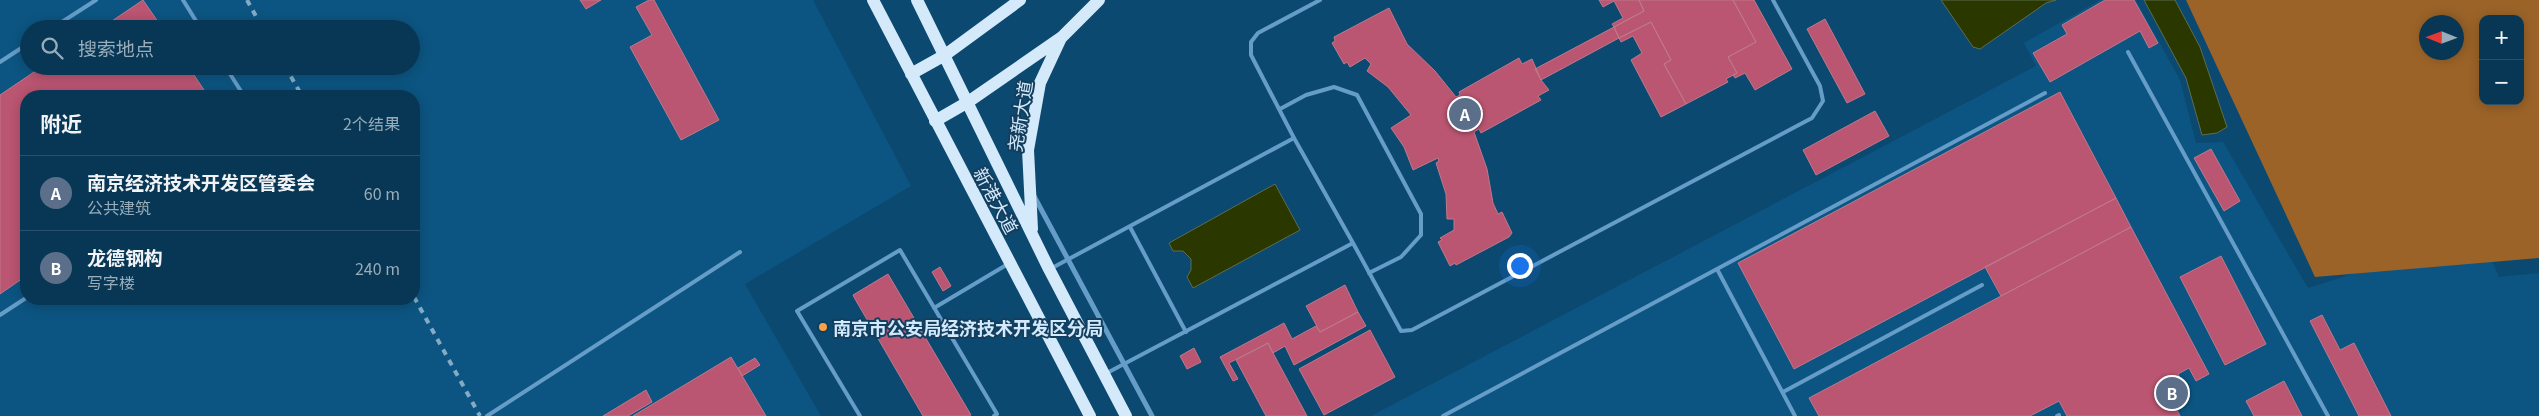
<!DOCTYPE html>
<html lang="zh">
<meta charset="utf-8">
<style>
body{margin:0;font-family:Georgia,"Noto Sans SC",serif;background:#16425f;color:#f1f3f6}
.controls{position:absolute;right:15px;top:15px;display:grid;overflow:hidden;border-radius:10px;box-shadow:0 2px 12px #0003}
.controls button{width:45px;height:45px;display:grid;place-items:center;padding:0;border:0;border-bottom:1px solid #29516c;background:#083755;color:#f1f3f6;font:25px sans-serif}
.compass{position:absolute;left:2419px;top:15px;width:45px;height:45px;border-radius:50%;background:#083755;box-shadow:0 2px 12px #0003;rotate:271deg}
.you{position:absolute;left:1519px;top:265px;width:18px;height:18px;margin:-12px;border:4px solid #fff;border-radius:50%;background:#1a73e8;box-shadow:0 0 0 8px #1a73e833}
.badge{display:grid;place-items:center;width:32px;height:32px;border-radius:50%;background:#f7a148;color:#fff;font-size:16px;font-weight:700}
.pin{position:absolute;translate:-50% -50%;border:2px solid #fff;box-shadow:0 1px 5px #0006}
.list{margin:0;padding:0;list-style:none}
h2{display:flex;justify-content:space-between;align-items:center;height:65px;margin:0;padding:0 20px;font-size:21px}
h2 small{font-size:16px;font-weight:400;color:#98acb9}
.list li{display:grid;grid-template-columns:32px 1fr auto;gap:15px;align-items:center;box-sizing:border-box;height:75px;padding:0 20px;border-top:1px solid #29516c}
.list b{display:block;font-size:19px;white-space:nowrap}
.list p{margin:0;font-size:16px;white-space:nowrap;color:#98acb9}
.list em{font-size:16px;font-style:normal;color:#98acb9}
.icon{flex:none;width:28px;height:28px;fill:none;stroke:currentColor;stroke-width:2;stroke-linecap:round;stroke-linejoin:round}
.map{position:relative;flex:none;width:2539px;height:416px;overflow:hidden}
.search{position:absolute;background:#083755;box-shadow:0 2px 12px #0003;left:20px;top:20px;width:400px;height:55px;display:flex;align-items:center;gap:12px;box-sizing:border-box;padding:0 18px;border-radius:28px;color:#98acb9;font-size:19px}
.panel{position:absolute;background:#083755;box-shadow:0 2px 12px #0003;left:20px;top:90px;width:400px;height:215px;border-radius:20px}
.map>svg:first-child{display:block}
.built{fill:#0c5582;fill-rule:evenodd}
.green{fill:#9b6328;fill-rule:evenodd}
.water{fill:#2a3800;stroke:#5d6d4c}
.building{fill:#ba5572;stroke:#be798a}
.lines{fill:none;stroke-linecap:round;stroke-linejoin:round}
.lane{stroke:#659cc8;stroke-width:4}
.street{stroke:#659cc8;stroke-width:5}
.primary{stroke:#d4e9fa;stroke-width:12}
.rail{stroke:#84abc6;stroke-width:4;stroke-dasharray:6 6;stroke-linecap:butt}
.poi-dot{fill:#f7a148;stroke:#133e5d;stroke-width:2}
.labels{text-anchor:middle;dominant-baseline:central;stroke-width:4;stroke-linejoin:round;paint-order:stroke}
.street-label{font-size:18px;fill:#d3eafd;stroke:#133e5d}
.poi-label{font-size:18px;font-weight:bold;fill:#d3eafd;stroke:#133e5d;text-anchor:start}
</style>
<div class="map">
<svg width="2539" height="416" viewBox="0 0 2539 416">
<rect width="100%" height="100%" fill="#0b4971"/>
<path class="built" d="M0 0H813L911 186 745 284 821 416H0ZM29 29H411V66H29ZM26 96H414V299H26Z
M2100 0H2136L2180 80 2196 143 2223 142 2308 288 2480 234 2499 277 2539 273V416H1371L2036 66 2024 43Z"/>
<path class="green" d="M2186 0H2539V258L2315 277ZM2483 19H2520V101H2483ZM2426 22H2456V52H2426Z"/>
<path class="water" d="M1941 0H2056L2046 3 1980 49 1973 47Z
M2144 0H2175L2200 47 2227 127 2217 133 2202 135 2186 78Z
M1275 184 1300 230 1193 288 1187 277 1191 270V259L1183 251H1173L1169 243Z"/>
<path class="building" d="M143 0 163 29H100Z
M580 0H601L586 9Z
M649 0H654L719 120 681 140 630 47 652 35 636 7Z
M1599 0H1639L1644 11 1614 27 1612 24 1623 18 1614 1 1603 7Z
M1639 0H1733L1756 42 1728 57 1737 73 1726 79 1728 82 1686 104 1664 64 1671 60 1651 22 1619 38 1614 27 1644 11Z
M1733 0H1754L1792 69 1755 90 1745 73 1735 78 1733 75 1737 73 1728 57 1756 42Z
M2105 0H2134L2158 43 2149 48 2140 31 2050 82 2033 53 2067 34 2062 25Z
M1389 8 1407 44 1435 71 1456 97 1460 95 1459 92 1519 58 1522 64 1532 59 1541 80 1549 90 1538 96 1541 100 1481 133 1479 129 1474 132 1487 169 1493 203 1498 214 1502 212 1512 233 1509 237 1456 265 1455 263 1450 266 1438 242 1442 240 1440 238 1454 230V219H1447L1446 194 1436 163 1439 161 1438 158 1413 170 1404 147 1391 128 1411 115 1388 87 1367 71 1371 64 1365 58 1350 67 1347 62 1344 64 1332 43 1335 41 1334 37Z
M1825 19 1865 94 1847 103 1807 29Z
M1651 22 1671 60 1664 64 1686 104 1661 117 1631 60 1642 53 1633 36 1621 42 1619 38Z
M1614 27 1619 38 1541 80 1535 69Z
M43 66H188L208 96H26V276L0 294V95Z
M2060 92 2116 198 1794 369 1738 263Z
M1875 111 1889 136 1816 175 1803 150Z
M2211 149 2240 201 2224 211 2194 158Z
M2116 198 2131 227 2001 296 1985 267Z
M2131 227 2209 374 2196 381 2189 368 2178 374 2190 396 2174 404 2180 416H2067L2059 401 2030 416H1819L1809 398Z
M2221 256 2266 344 2225 365 2180 277Z
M940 267 951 286 943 291 932 272Z
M888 274 971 415 969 416H923L855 299 853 295Z
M1345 285 1358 312 1320 332 1306 306Z
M1358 312 1366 326 1294 365 1285 346 1273 353 1268 343 1229 363 1238 379 1233 381 1220 357 1284 323 1292 339 1316 326 1320 332Z
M2322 315 2340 350 2354 343 2391 416H2359L2310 321Z
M1370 330 1395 377 1324 415 1299 369Z
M1268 343 1273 353 1307 416H1266L1236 360Z
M1194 348 1201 362 1187 369 1180 356Z
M731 357 766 416H633Z
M755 358 760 365 742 376 738 368Z
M2284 381 2302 416H2254L2246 401Z
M646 390 652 402 628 416H603Z"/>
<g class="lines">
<path class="lane" d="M183 0 201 29
M51 29 96 0
M2128 52 2328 416
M0 62 29 43
M225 66 244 96
M1280 109 1306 95 1334 87 1357 95 1421 214V235L1401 257 1369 273
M1294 138 1353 243
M1130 227 1186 332
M1052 268 1294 138 1251 55V42L1258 33 1320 0
M1717 269 2045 93
M934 308 1008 264
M0 315 26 298
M1105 374 1353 243 1401 331 1412 330 1812 118 1823 101 1820 86 1773 0
M1783 392 1982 285
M487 416 740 252
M860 416 797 311 900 250 997 414 994 416
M1443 416 1717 269 1795 416
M2057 416 2059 415"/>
<path class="street" d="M1034 196 1152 416"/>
<path class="primary" d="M873 0 1090 416
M917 0 1049 269 1126 416
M911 74 945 55 1020 0
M935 121 968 102 1062 37 1099 0
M1032 229 1028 150 1040 83 1061 38"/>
<path class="rail" d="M247 0 263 29
M285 66 302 96
M414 297 480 416"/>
</g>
<circle class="poi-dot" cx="823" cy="327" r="5"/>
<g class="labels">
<g class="street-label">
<text transform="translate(1019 116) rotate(-81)">尧新大道</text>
<text transform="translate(997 200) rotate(62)">新港大道</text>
</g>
<g class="poi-label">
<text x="833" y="327">南京市公安局经济技术开发区分局</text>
</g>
</g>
</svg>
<div class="controls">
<button>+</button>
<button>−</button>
</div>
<svg class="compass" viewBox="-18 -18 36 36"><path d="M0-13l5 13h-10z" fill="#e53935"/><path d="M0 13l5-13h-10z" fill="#98acb9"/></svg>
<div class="you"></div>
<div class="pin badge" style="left:1465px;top:114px;background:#5c6f8a">A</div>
<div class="pin badge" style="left:2172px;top:393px;background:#5c6f8a">B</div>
<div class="search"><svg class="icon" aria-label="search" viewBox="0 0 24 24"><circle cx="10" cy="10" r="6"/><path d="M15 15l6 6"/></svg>搜索地点</div>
<section class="panel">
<h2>附近<small>2个结果</small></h2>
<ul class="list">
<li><span class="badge" style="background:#5c6f8a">A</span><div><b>南京经济技术开发区管委会</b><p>公共建筑</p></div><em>60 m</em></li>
<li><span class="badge" style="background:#5c6f8a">B</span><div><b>龙德钢构</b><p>写字楼</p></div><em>240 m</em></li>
</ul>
</section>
</div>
